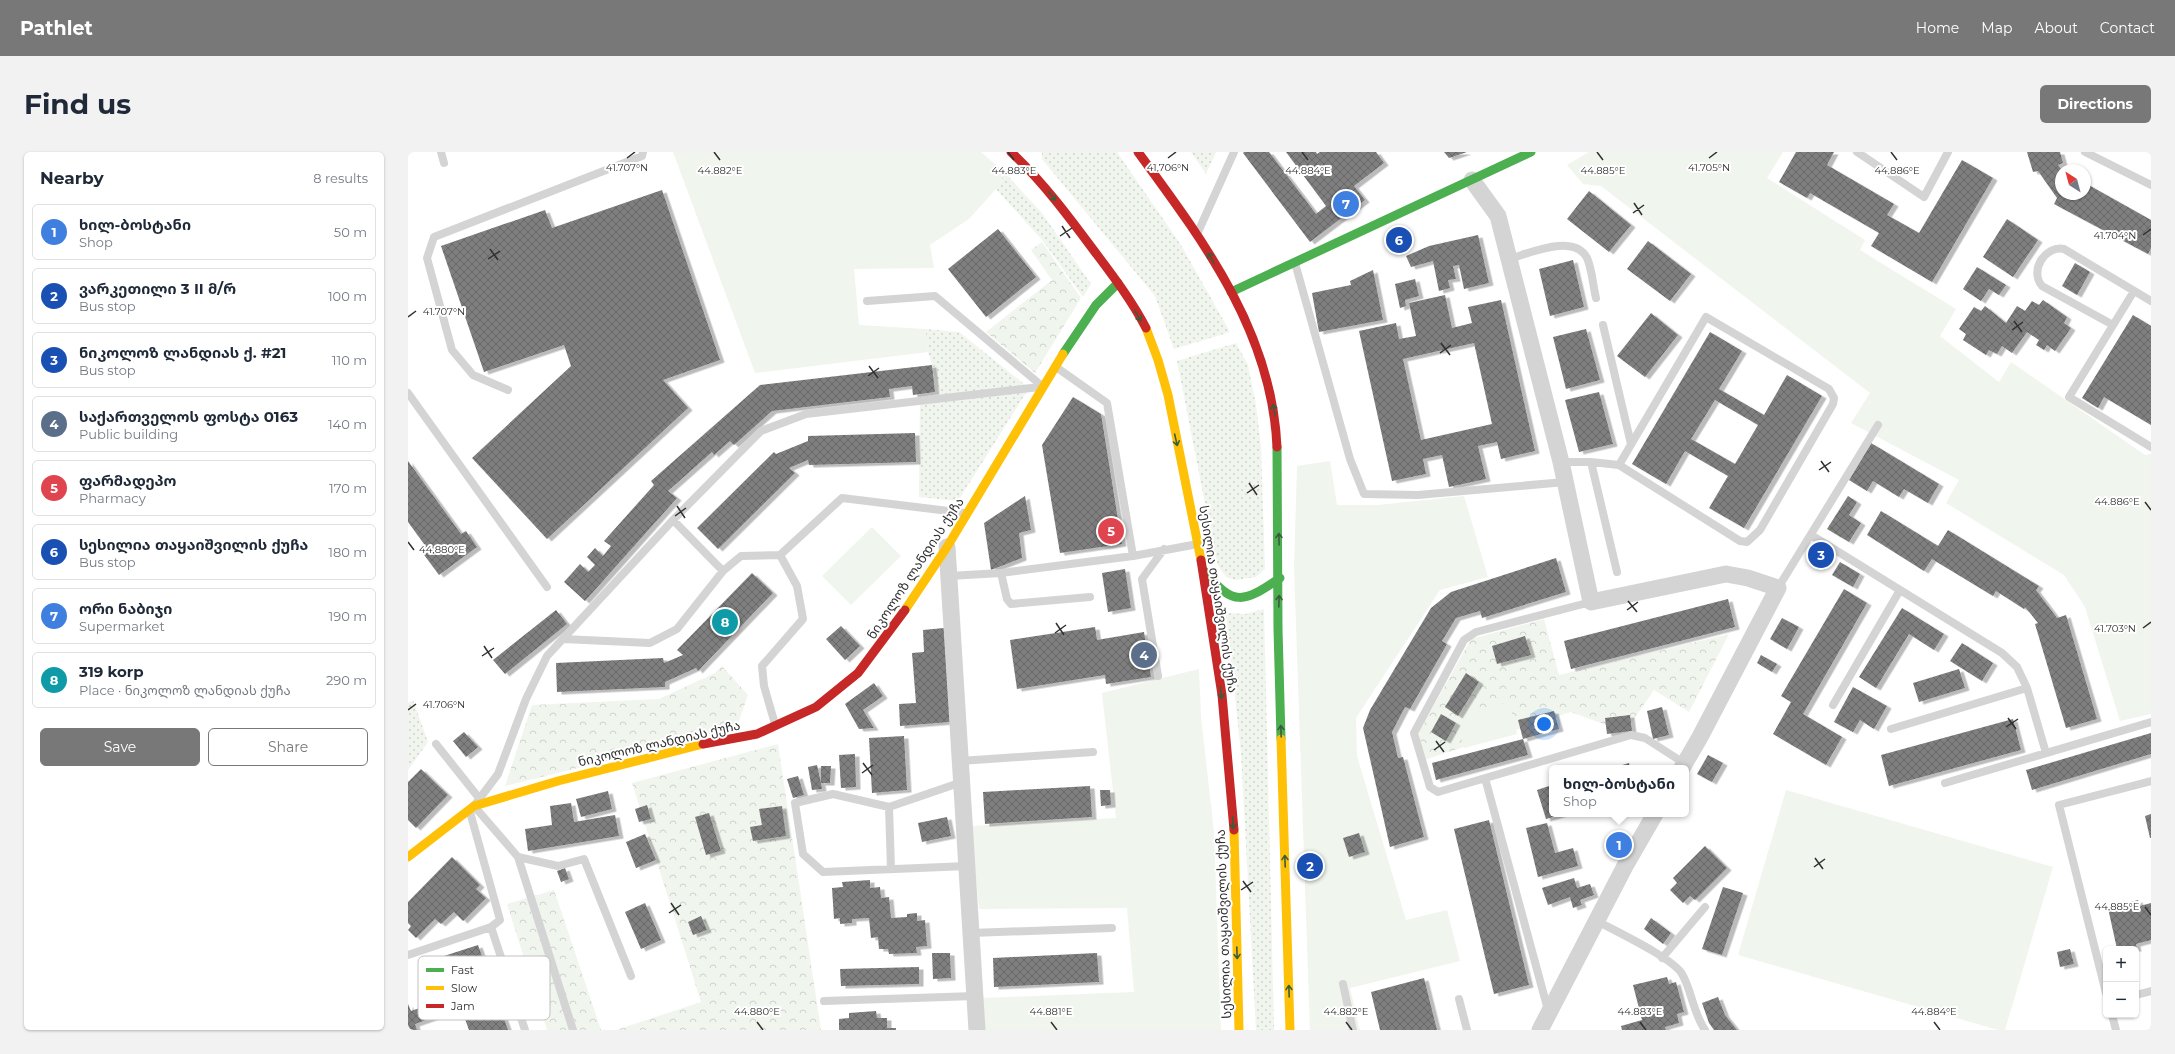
<!DOCTYPE html>
<meta charset="utf-8">
<style>
body{margin:0;font-family:Montserrat,"Noto Sans Georgian",sans-serif;background:#f2f2f3;color:#1f2937}
.controls{position:absolute;right:12px;bottom:12px;display:grid;overflow:hidden;border-radius:6px;box-shadow:0 1px 3px #0004}
.controls button{width:36px;height:36px;display:grid;place-items:center;padding:0;border:0;border-bottom:1px solid #e0e1e3;background:#fff;color:#1f2937;font:20px sans-serif}
.compass{position:absolute;left:1647px;top:12px;width:36px;height:36px;border-radius:50%;background:#fff;box-shadow:0 1px 3px #0004;rotate:324deg}
.you{position:absolute;left:1136px;top:572px;width:14px;height:14px;margin:-10px;border:3px solid #fff;border-radius:50%;background:#1a73e8;box-shadow:0 0 0 6px #1a73e833}
.badge{display:grid;place-items:center;width:26px;height:26px;border-radius:50%;background:#787878;color:#fff;font-size:13px;font-weight:700}
.pin{position:absolute;translate:-50% -50%;border:2px solid #fff;box-shadow:0 1px 4px #0006}
.popup{position:absolute;left:1141px;top:613px;width:140px;height:52px;box-sizing:border-box;display:grid;place-content:center;border-radius:6px;background:#fff;filter:drop-shadow(0 1px 3px #0005);font-size:13px;white-space:nowrap;color:#747a83}
.popup b{font-size:15px;color:#1f2937}
.popup::after{content:'';position:absolute;left:50%;top:100%;margin-left:-8px;border:8px solid transparent;border-top-color:#fff}
.list{margin:0;padding:0;list-style:none}
h2{display:flex;justify-content:space-between;align-items:center;height:52px;margin:0;padding:0 16px;font-size:17px}
h2 small{font-size:13px;font-weight:400;color:#747a83}
.list li{display:grid;grid-template-columns:26px 1fr auto;gap:12px;align-items:center;box-sizing:border-box;height:56px;margin:0 8px 8px;padding:0 8px;border:1px solid #e0e1e3;border-radius:6px}
.list b{display:block;font-size:15px;white-space:nowrap}
.list p{margin:0;font-size:13px;white-space:nowrap;color:#747a83}
.list em{font-size:13px;font-style:normal;color:#747a83}
.actions{display:flex;gap:8px;padding:12px 16px}
.actions a{flex:1;padding:9px 0;border:1px solid #787878;border-radius:6px;text-align:center;font-size:14px;color:#787878}
.actions .main{background:#787878;color:#fff}
.map{position:relative;flex:none;width:1743px;height:878px;overflow:hidden;border-radius:6px}
header{display:flex;align-items:center;gap:24px;box-sizing:border-box;height:56px;padding:0 20px;background:#787878;color:#fff}
header strong{font-size:19px}
nav{display:flex;gap:22px;margin-inline-start:auto;font-size:14px}
.intro{display:flex;align-items:center;justify-content:space-between;box-sizing:border-box;height:96px;padding:0 24px}
h1{margin:0;font-size:28px}
.button{padding:10px 18px;border-radius:6px;background:#787878;color:#fff;font-size:14px;font-weight:700}
main{display:flex;gap:24px;padding:0 24px}
aside{flex:1;background:#fff;border-radius:6px;box-shadow:0 1px 3px #0004}
.map>svg:first-child{display:block}
.grass{fill:url(#grass-dots)}
.forest{fill:url(#forest-crowns)}
.park{fill:#f0f5ed}
.building{fill:url(#building-cross-hatch);fill-rule:evenodd;filter:url(#shadow)}
.lines{fill:none;stroke-linecap:round;stroke-linejoin:round}
.lane{stroke:#d4d4d4;stroke-width:8}
.street{stroke:#d4d4d4;stroke-width:17}
.fast{stroke:#4caf50;stroke-width:9}
.slow{stroke:#ffc107;stroke-width:9}
.jam{stroke:#c62828;stroke-width:9}
.oneway{stroke:#3a5c3b}
.ticks{fill:none;stroke:#303030;stroke-width:1.5}
.labels{text-anchor:middle;dominant-baseline:central;stroke-width:4;stroke-linejoin:round;paint-order:stroke}
.street-label{font-size:13px;fill:#303030;stroke:#fff}
.key{fill:#fff;stroke:#c1c1c1;stroke-width:1}
.key-label{font-size:11px;fill:#303030}
.ticks-label{font-size:10px;text-anchor:middle;fill:#303030;stroke:#fff;stroke-width:4;stroke-linejoin:round;paint-order:stroke}
</style>
<header>
<strong>Pathlet</strong>
<nav><a>Home</a><a>Map</a><a>About</a><a>Contact</a></nav>
</header>
<div class="intro"><h1>Find us</h1><a class="button">Directions</a></div>
<main>
<aside>
<h2>Nearby<small>8 results</small></h2>
<ul class="list">
<li><span class="badge" style="background:#3f7fe0">1</span><div><b>ხილ-ბოსტანი</b><p>Shop</p></div><em>50 m</em></li>
<li><span class="badge" style="background:#1a4fb4">2</span><div><b>ვარკეთილი 3 II მ/რ</b><p>Bus stop</p></div><em>100 m</em></li>
<li><span class="badge" style="background:#1a4fb4">3</span><div><b>ნიკოლოზ ლანდიას ქ. #21</b><p>Bus stop</p></div><em>110 m</em></li>
<li><span class="badge" style="background:#5c6f8a">4</span><div><b>საქართველოს ფოსტა 0163</b><p>Public building</p></div><em>140 m</em></li>
<li><span class="badge" style="background:#e0444e">5</span><div><b>ფარმადეპო</b><p>Pharmacy</p></div><em>170 m</em></li>
<li><span class="badge" style="background:#1a4fb4">6</span><div><b>სესილია თაყაიშვილის ქუჩა</b><p>Bus stop</p></div><em>180 m</em></li>
<li><span class="badge" style="background:#3f7fe0">7</span><div><b>ორი ნაბიჯი</b><p>Supermarket</p></div><em>190 m</em></li>
<li><span class="badge" style="background:#0f9aa8">8</span><div><b>319 korp</b><p>Place · ნიკოლოზ ლანდიას ქუჩა</p></div><em>290 m</em></li>
</ul>
<div class="actions"><a class="main">Save</a><a>Share</a></div>
</aside>
<div class="map">
<svg width="1743" height="878" viewBox="0 0 1743 878">
<defs>
<pattern id="grass-dots" width="8" height="8" patternUnits="userSpaceOnUse"><rect width="8" height="8" fill="#f0f5ed"/><path d="M2 2h.1M6 6h.1" fill="none" stroke="#ced2cc" stroke-width="1.8" stroke-linecap="round"/></pattern>
<pattern id="forest-crowns" width="20" height="18" patternUnits="userSpaceOnUse"><rect width="20" height="18" fill="#f0f5ed"/><path d="M2 6a3 3 0 1 1 6 0M12 15a3 3 0 1 1 6 0" fill="none" stroke="#ced2cc"/></pattern>
<pattern id="building-cross-hatch" width="8" height="8" patternUnits="userSpaceOnUse"><rect width="8" height="8" fill="#7f7f7f"/><path d="M0 0l8 8M0 8l8-8" fill="none" stroke="#686868"/></pattern>
<filter id="shadow"><feDropShadow dx="4.5" dy="2.5" stdDeviation="0" flood-color="#0004"/></filter>
</defs>
<rect width="100%" height="100%" fill="#fff"/>
<path class="grass" d="M634 0H709L773 93 822 180 766 197 747 144 634 7Z
M783 0H808L798 22Z
M597 21 634 61 683 132 675 145 635 89 588 37Z
M517 177 551 180 621 236 550 349 511 345 512 244 533 243 520 200Z
M828 191 840 213 848 253 853 295 857 417 848 425 827 428 818 425 809 412 769 209Z
M856 457 866 878H848L833 601 818 461 837 462Z
M5 548 20 590 0 618V551Z"/>
<path class="forest" d="M634 90 673 146 627 221 578 180 644 128 623 98Z
M1136 467 1151 523 1321 482 1281 560 1246 538 1217 580 1163 560 1016 608 1011 580 1063 487Z
M314 514 340 543 328 577 97 634 124 553 251 547 307 521Z
M370 592 413 878H208L293 850 224 631Z
M146 738 193 878H139L99 752Z"/>
<path class="park" d="M265 0H573L597 21 588 37 561 67 522 93 526 116 446 117 451 173 517 177 520 200 347 221Z
M1181 0H1375L1359 26 1457 88 1452 98 1548 157 1532 184 1591 230 1603 210 1737 303 1743 302V562L1712 569 1677 455 1656 423 1538 351 1551 328 1443 271 1462 241 1193 34 1175 32 1159 13Z
M922 309 929 353H970L1056 344 1080 425 1032 438 948 566 949 604 998 768 1039 758 1052 809 942 836 952 878H902L886 415 889 314Z
M464 375 493 404 443 453 414 424Z
M791 517 793 565 806 680 813 878H577L575 846 726 840 719 756 571 757 563 674 708 666 694 541Z
M1101 550 1109 582 1056 596 1048 564Z
M1378 638 1645 715 1597 878H1590L1330 803Z"/>
<path class="building" d="M836 0H861L908 62 918 54 878 0H908L909 2 912 0H968L976 11 946 34 957 48 902 90 835 1Z
M1036 0H1059L1041 6Z
M1388 0H1426L1419 13 1486 52 1479 63 1511 81 1554 8 1585 26 1524 130 1463 94 1471 81 1402 41 1399 46 1371 30Z
M1619 0H1652L1655 11 1650 13 1654 18 1653 42H1677V31L1743 68V96L1740 102 1646 52 1649 46 1630 19 1625 20Z
M254 38 312 208 255 228 280 256 139 387 64 306 163 214 156 193 76 220 33 94 137 58 144 76Z
M1181 39 1223 73 1201 100 1159 67Z
M1599 67 1630 88 1605 125 1575 105Z
M590 77 628 125 578 165 540 117Z
M1070 83 1081 131 1056 137 1051 113 1045 114 1048 127 1040 128 1042 136 1031 139 1025 109 1003 115 998 104 1021 94Z
M1240 89 1283 122 1262 149 1219 117Z
M1165 108 1176 155 1142 164 1131 117Z
M1667 111 1682 120 1669 143 1654 134Z
M1569 115 1598 133 1591 143 1581 137 1573 149 1555 137Z
M965 118 975 168 911 180 904 141 943 133 942 129Z
M1007 127 1011 144 997 148 998 154 992 156 987 132Z
M1037 143 1044 176 1064 171 1060 155 1093 148 1127 299 1093 307 1089 290 1070 294 1078 327 1041 335 1034 303 1015 307 1018 322 984 329 951 179 988 171 991 187 1008 184 1001 151ZM1066 191 1084 272 1013 288 995 207Z
M1635 148 1659 165 1656 171 1663 176 1647 199 1639 193 1636 198 1628 193 1631 188 1619 180 1604 201 1594 194 1589 202 1581 198 1578 203 1555 188 1558 182 1551 177 1566 155 1573 159 1577 154 1598 171 1609 154 1617 159 1624 149 1631 153Z
M1243 161 1270 183 1237 225 1209 204Z
M1725 163 1743 174V273L1696 245 1690 256 1674 246Z
M1178 177 1192 228 1158 237 1145 185Z
M1302 180 1334 199 1311 237 1356 263 1379 223 1414 244 1336 376 1301 356 1320 324 1277 299 1258 332 1224 312ZM1307 248 1350 273 1327 312 1283 287Z
M524 213 527 240 505 243 504 234 481 237 482 245 364 259 326 293 322 289 306 303 304 300 260 339 269 346 177 449 156 430 172 412 180 420 187 413 179 405 187 396 195 404 203 394 196 389 246 333 243 329 352 233Z
M1191 240 1205 292 1171 300 1157 248Z
M665 245 693 262 714 392 652 401 634 293Z
M507 281 508 310 401 313 400 308 381 316 387 321 310 397 289 376 366 300 368 302 400 289V284Z
M1463 291 1531 332 1520 351 1496 337 1491 345 1465 329 1459 339 1441 328Z
M0 309 53 382 58 379 69 395 31 423 11 396 16 392 0 370Z
M617 344 623 378 611 381 614 406 583 418 576 371Z
M1440 344 1449 350 1441 363 1453 371 1441 390 1419 377Z
M1473 359 1530 394 1540 378 1631 434 1628 438 1649 466 1658 463 1689 567 1658 576 1627 472 1630 471 1617 455 1616 457 1588 439 1585 444 1524 407 1516 419 1459 383Z
M1148 406 1158 440 1074 466 1072 459 1048 466 1034 489 1039 492 1002 557 997 555 984 580 990 606 995 605 1016 685 982 695 955 576 962 558 1023 456 1043 440Z
M1432 410 1452 422 1445 435 1424 423Z
M717 417 723 456 700 460 694 421Z
M344 421 365 441 290 519 288 516 257 530V535L149 540 148 511 255 506 256 511 275 503 269 498Z
M1436 437 1459 451 1395 562 1434 585 1418 613 1365 582 1383 550 1373 544Z
M1320 447 1327 475 1163 517 1156 489Z
M1494 456 1536 482 1526 498 1501 482 1468 536 1451 525Z
M148 458 159 472 97 522 85 508Z
M1374 466 1391 475 1379 497 1362 487Z
M433 474 452 494 437 508 418 487Z
M687 475 689 488 736 480 743 525 698 532 697 523 609 537 602 488Z
M536 476 542 570 492 574 491 552 508 551 504 501 516 500 515 478Z
M1117 484 1123 503 1089 512 1084 494Z
M1554 491 1585 511 1574 529 1542 509Z
M1353 503 1369 512 1364 520 1349 511Z
M1551 517 1557 536 1511 550 1505 531Z
M1058 521 1071 530 1050 564 1037 555Z
M466 531 475 544 455 558 466 576 451 577 437 552Z
M1445 535 1479 554 1466 577 1452 568 1445 580 1426 570Z
M1254 555 1261 583 1245 587 1239 559Z
M1146 559 1151 577 1115 587 1120 603 1028 628 1024 611 1115 587 1110 568Z
M1033 562 1048 571 1038 589 1023 580Z
M1222 563 1224 579 1199 582 1197 566Z
M1605 567 1613 598 1481 634 1473 603Z
M56 580 70 595 58 605 45 589Z
M1743 581V602L1624 638 1618 618Z
M496 584 499 638 464 641 461 586Z
M447 602 448 635 433 636 431 603Z
M1300 603 1315 611 1304 630 1289 622Z
M1221 611 1222 616H1204Z
M409 613 413 631V614H423L422 631H413L414 637 404 638 400 615Z
M13 617 40 643 8 676 0 668V630Z
M390 624 396 643 385 646 379 627Z
M1144 633V662H1155L1138 667 1129 638Z
M682 634 684 665 577 672 575 640Z
M692 638H702L703 653 693 654Z
M200 639 204 657 173 665 168 647Z
M163 651 166 670 207 663 211 684 120 699 117 677 144 673 142 654Z
M239 653 243 667 231 670 227 657Z
M374 654 378 684 345 689 342 675 354 673 351 657Z
M301 661 313 699 298 703 287 665Z
M1743 662V686H1742L1737 664Z
M539 665 543 684 514 690 510 671Z
M1081 668 1121 833 1086 842 1046 677Z
M1139 671 1147 701 1165 696 1170 714 1130 725 1118 676Z
M951 681 957 700 941 705 935 686Z
M237 682 248 708 228 716 218 690Z
M1297 694 1319 716 1287 748 1282 744 1275 751 1262 738 1269 731 1265 726Z
M44 705 72 733 68 737 78 746 55 769 46 760 33 772 27 767 8 786 0 778 3 774 0 771V750Z
M157 716 161 727 153 730 149 719Z
M1166 726 1169 736 1182 732 1186 743 1172 748 1174 753 1165 756 1162 745 1140 753 1134 736Z
M462 728V736L472 735 473 746 481 745 483 766 499 765V762L509 761V769L517 768 519 794 508 795 509 801 481 802 480 797H471L470 785 463 786 461 766 444 767V771L432 772V766L426 767 424 736 435 735 434 730Z
M1315 735 1335 741 1314 803 1294 797Z
M1730 748 1732 754 1743 751V788L1728 792 1729 797H1709L1700 756Z
M237 751 253 788 233 797 217 760Z
M293 764 299 778 285 783 280 770Z
M1243 766 1263 781 1255 792 1236 777Z
M70 793 100 878H61L53 856 7 872 9 878H0V852L3 859 49 843 36 804Z
M1662 797 1666 812 1652 815 1649 800Z
M524 801H542L543 826 525 827Z
M689 801 691 830 586 835 585 806Z
M511 815V832L433 834 432 817Z
M1259 825 1261 832 1268 830 1276 860 1269 862 1271 871 1257 875 1258 878H1214L1213 874 1234 868 1225 833Z
M1016 826 1029 878H972L963 840Z
M1310 845 1317 863 1329 878H1306L1301 871 1294 851Z
M468 859 469 866H479V876H488V878H431V867L441 866V861Z"/>
<g class="lines">
<path class="lane" d="M33 0 36 11
M1449 0 1516 45 1540 0
M1677 0 1743 33
M790 80 826 0
M1101 107C1122 101 1166 81 1179 106 1184 117 1185 134 1188 146
M887 111 942 307 956 342 1010 343 1157 330
M1726 139 1661 245 1743 295
M459 149 527 144 634 234
M1195 173 1223 292
M1705 173 1634 134C1621 119 1637 93 1656 97L1743 149
M648 215 699 251 725 404
M100 238 65 223 44 198 19 106 26 85 234 4 235 0
M0 241 139 435
M1153 310H1183L1211 313 1332 389 1339 390 1352 378 1425 252 1426 246 1421 237 1298 165 1211 313
M1183 310 1209 420
M265 368 315 419
M1403 383 1594 501 1609 515 1619 536
M593 421 599 447 603 452 682 445
M541 424 593 421 725 404 790 392
M1370 436 1470 273
M1183 450 1068 480 1056 488 1006 581 1022 635 1030 640 1223 583 1237 586 1276 611
M155 487 242 491 269 477 315 419 333 404 372 403
M750 524 734 427 756 397
M1425 553 1492 438
M367 572 356 534 354 514 395 467 389 434 372 403 434 346 557 361
M1483 577 1619 536 1638 601
M28 592 71 646
M552 609 685 600
M1077 626 1140 858
M554 630 481 655 425 642 387 651 395 702 415 720 559 714
M1537 631 1743 570
M481 655 483 717
M110 705 165 878
M1189 769C1207 779 1265 806 1274 822 1284 839 1285 861 1297 878
M83 775 117 878
M563 781 704 776
M0 803 83 775 92 768 62 660
M1254 806 1297 755
M223 824 176 707 150 714 110 705 66 654 90 622 118 547 139 504 265 368 353 279 398 262 632 235
M935 832 945 878
M1698 841 1651 653 1743 629
M1728 843 1743 839
M1051 847 1059 878
M416 849 567 844
M1704 863 1708 878"/>
<path class="street" d="M1064 28 1090 64 1153 310 1183 450 1318 422 1340 426 1370 436 1292 585 1274 616
M539 395 569 878
M1132 878 1217 714 1247 662"/>
<path class="fast" d="M823 140 1123 0
M655 202 688 153 710 131
M869 295 870 477 873 587
M796 419C826 455 835 451 872 426"/>
<path class="slow" d="M738 176 750 208 760 243 793 408
M497 458 539 395 655 202
M873 587 882 878
M826 678 831 878
M0 705 66 654 150 629 295 592"/>
<path class="jam" d="M603 0C635 30 661 65 687 100 705 124 724 149 738 176
M730 0C796 90 864 180 869 295
M793 408 814 543 826 678
M295 592 349 582 408 555 450 521 497 458"/>
</g>
<defs><path id="oneway-shaft" d="M-6 0H5M1.5-3L5.5 0L1.5 3" fill="none" stroke-width="1.6" stroke-linecap="round" stroke-linejoin="round"/></defs>
<g class="oneway">
<use href="#oneway-shaft" transform="translate(644 44) rotate(51)"/>
<use href="#oneway-shaft" transform="translate(803 106) rotate(-121)"/>
<use href="#oneway-shaft" transform="translate(730 164) rotate(60)"/>
<use href="#oneway-shaft" transform="translate(866 258) rotate(-101)"/>
<use href="#oneway-shaft" transform="translate(768 288) rotate(77)"/>
<use href="#oneway-shaft" transform="translate(871 387) rotate(-91)"/>
<use href="#oneway-shaft" transform="translate(871 449) rotate(-88)"/>
<use href="#oneway-shaft" transform="translate(813 541) rotate(83)"/>
<use href="#oneway-shaft" transform="translate(873 579) rotate(-92)"/>
<use href="#oneway-shaft" transform="translate(825 671) rotate(87)"/>
<use href="#oneway-shaft" transform="translate(877 709) rotate(-92)"/>
<use href="#oneway-shaft" transform="translate(829 801) rotate(88)"/>
<use href="#oneway-shaft" transform="translate(881 839) rotate(-92)"/>
</g>
<path class="ticks" d="M306 0 312 8M600 0 606 8M894 0 900 8M1189 0 1195 8M1483 0 1489 8M219 6 227 0M760 6 768 0M1301 6 1309 0M1226 51 1234 63M1225 61 1236 53M654 74 662 86M1735 83 1743 77M652 84 664 76M82 97 90 108M80 107 92 99M0 165 8 159M1606 169 1614 180M1604 178 1615 170M1033 191 1042 203M1032 201 1043 193M461 214 470 226M460 224 471 216M1413 309 1421 320M1411 318 1423 310M841 331 849 343M839 341 851 333M1737 350 1743 358M269 354 277 366M267 364 278 356M0 390 6 398M1220 449 1229 460M1219 458 1230 450M648 471 656 483M1735 476 1743 470M647 481 658 473M76 494 84 506M74 504 86 496M0 558 8 552M1600 566 1608 577M1598 575 1610 567M1028 589 1036 600M1026 598 1037 590M455 611 464 623M454 621 465 613M1407 706 1415 717M1406 715 1417 707M835 729 843 740M833 738 845 730M263 751 271 763M1737 755 1743 763M261 761 273 753M349 870 355 878M643 870 649 878M938 870 944 878M1232 870 1238 878M1526 870 1532 878"/>
<g class="labels">
<g class="street-label">
<text transform="translate(507 416) rotate(-57)">ნიკოლოზ ლანდიას ქუჩა</text>
<text transform="translate(811 447) rotate(81)">სესილია თაყაიშვილის ქუჩა</text>
<text transform="translate(251 591) rotate(-13)">ნიკოლოზ ლანდიას ქუჩა</text>
<text transform="translate(815 772) rotate(-92)">სესილია თაყაიშვილის ქუჩა</text>
</g>
</g>
<rect x="10" y="804" width="132" height="64" rx="6" class="key"/>
<rect x="18" y="816" width="18" height="4" fill="#4caf50"/>
<rect x="18" y="834" width="18" height="4" fill="#ffc107"/>
<rect x="18" y="852" width="18" height="4" fill="#c62828"/>
<g class="key-label">
<text x="43" y="822">Fast</text>
<text x="43" y="840">Slow</text>
<text x="43" y="858">Jam</text>
</g>
<g class="ticks-label">
<text x="219" y="19">41.707°N</text>
<text x="760" y="19">41.706°N</text>
<text x="1301" y="19">41.705°N</text>
<text x="312" y="22">44.882°E</text>
<text x="606" y="22">44.883°E</text>
<text x="900" y="22">44.884°E</text>
<text x="1195" y="22">44.885°E</text>
<text x="1489" y="22">44.886°E</text>
<text x="1707" y="87">41.704°N</text>
<text x="36" y="163">41.707°N</text>
<text x="1709" y="353">44.886°E</text>
<text x="34" y="401">44.880°E</text>
<text x="1707" y="480">41.703°N</text>
<text x="36" y="556">41.706°N</text>
<text x="1709" y="758">44.885°E</text>
<text x="349" y="863">44.880°E</text>
<text x="643" y="863">44.881°E</text>
<text x="938" y="863">44.882°E</text>
<text x="1232" y="863">44.883°E</text>
<text x="1526" y="863">44.884°E</text>
</g>
</svg>
<div class="controls">
<button>+</button>
<button>−</button>
</div>
<svg class="compass" viewBox="-18 -18 36 36"><path d="M0-13l5 13h-10z" fill="#e53935"/><path d="M0 13l5-13h-10z" fill="#747a83"/></svg>
<div class="you"></div>
<div class="pin badge" style="left:1211px;top:693px;background:#3f7fe0">1</div>
<div class="popup"><b>ხილ-ბოსტანი</b>Shop</div>
<div class="pin badge" style="left:902px;top:714px;background:#1a4fb4">2</div>
<div class="pin badge" style="left:1413px;top:403px;background:#1a4fb4">3</div>
<div class="pin badge" style="left:736px;top:503px;background:#5c6f8a">4</div>
<div class="pin badge" style="left:703px;top:379px;background:#e0444e">5</div>
<div class="pin badge" style="left:991px;top:88px;background:#1a4fb4">6</div>
<div class="pin badge" style="left:938px;top:52px;background:#3f7fe0">7</div>
<div class="pin badge" style="left:317px;top:470px;background:#0f9aa8">8</div>
</div>
</main>
